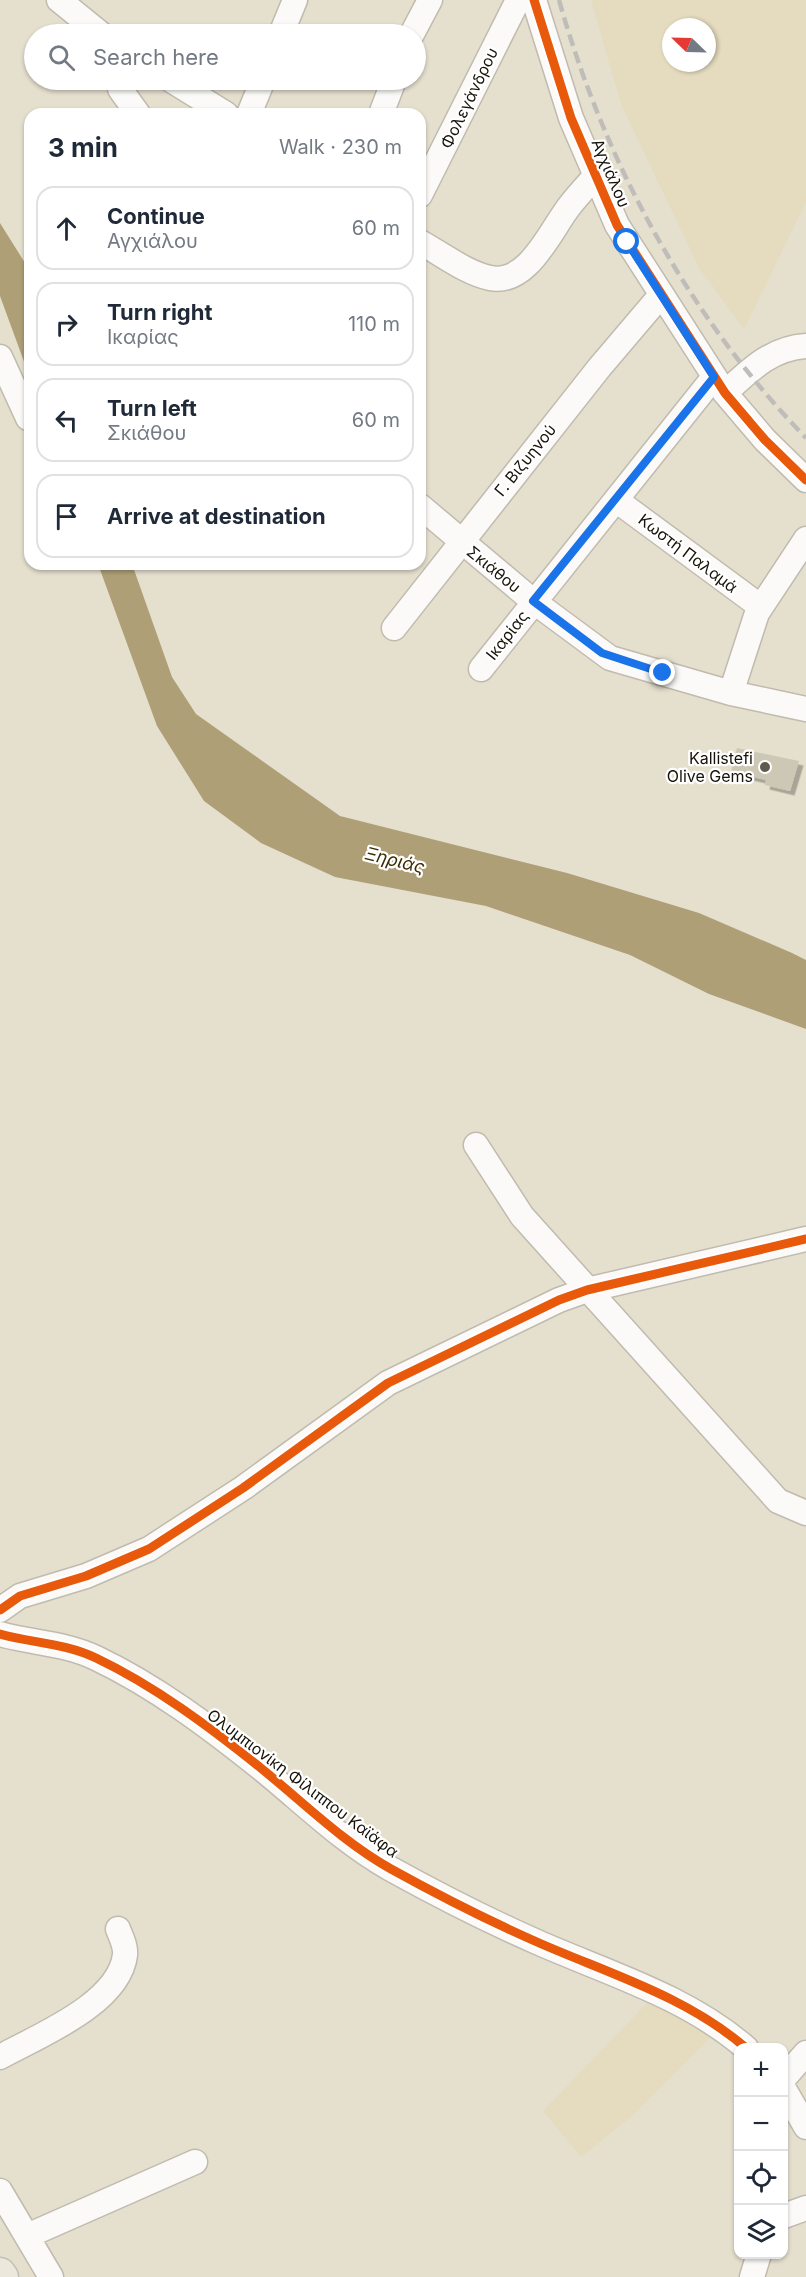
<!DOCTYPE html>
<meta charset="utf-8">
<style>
body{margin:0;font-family:Inter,sans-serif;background:#f2f2f3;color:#1f2937}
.controls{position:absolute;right:18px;bottom:18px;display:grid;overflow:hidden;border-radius:12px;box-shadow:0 2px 4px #0004}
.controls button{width:54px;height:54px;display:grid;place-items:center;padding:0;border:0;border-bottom:2px solid #e0e1e3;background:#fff;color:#1f2937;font:30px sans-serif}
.compass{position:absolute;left:662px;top:18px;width:54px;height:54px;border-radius:50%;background:#fff;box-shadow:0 2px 4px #0004;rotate:293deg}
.stop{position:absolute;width:18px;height:18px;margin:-14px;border:4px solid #1a73e8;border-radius:50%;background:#fff}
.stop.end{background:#1a73e8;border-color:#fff;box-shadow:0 2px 6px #0008}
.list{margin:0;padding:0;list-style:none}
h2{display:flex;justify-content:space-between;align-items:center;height:78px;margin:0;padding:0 24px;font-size:26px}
h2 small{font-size:20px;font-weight:400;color:#747a83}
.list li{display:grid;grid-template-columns:39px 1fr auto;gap:18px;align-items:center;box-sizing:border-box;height:84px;margin:0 12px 12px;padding:0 12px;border:2px solid #e0e1e3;border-radius:18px}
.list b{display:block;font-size:22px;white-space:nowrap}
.list p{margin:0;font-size:20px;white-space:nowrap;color:#747a83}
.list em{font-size:20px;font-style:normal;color:#747a83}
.icon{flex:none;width:33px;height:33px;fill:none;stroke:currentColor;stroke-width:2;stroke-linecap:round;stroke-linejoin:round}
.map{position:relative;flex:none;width:806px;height:2277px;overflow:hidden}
.search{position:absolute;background:#fff;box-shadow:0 2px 4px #0004;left:24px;top:24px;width:402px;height:66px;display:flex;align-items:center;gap:15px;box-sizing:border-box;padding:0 21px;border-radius:33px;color:#747a83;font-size:22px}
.panel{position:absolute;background:#fff;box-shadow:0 2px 4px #0004;left:24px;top:108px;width:402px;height:462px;border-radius:18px}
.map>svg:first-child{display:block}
.built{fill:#e5dbbe;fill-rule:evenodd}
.water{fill:#ae9f76}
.building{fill:#cdc7b5;filter:url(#shadow)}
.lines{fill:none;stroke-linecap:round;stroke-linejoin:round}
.minor-casing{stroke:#c0bbae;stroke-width:27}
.major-casing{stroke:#c3c0b8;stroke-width:33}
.minor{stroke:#fbfaf8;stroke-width:24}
.major{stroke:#ece8dc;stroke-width:30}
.rail{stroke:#bfbdb9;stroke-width:4.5;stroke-dasharray:12 6;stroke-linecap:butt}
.cycleway-casing{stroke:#fff;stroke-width:13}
.cycleway{stroke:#e8590c;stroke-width:9}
.route{stroke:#1a73e8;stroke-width:8}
.poi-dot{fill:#5f5a4d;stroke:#fff;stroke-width:2}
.labels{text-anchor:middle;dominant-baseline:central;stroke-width:4.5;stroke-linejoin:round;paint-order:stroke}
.street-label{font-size:16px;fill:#171308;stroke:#fff}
.poi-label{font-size:16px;fill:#171308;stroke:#fff;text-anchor:end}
.water-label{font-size:18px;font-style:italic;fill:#3a2c00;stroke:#fff}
</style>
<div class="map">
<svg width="806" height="2277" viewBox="0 0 806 2277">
<defs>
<filter id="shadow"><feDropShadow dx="4.5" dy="4.5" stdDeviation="0" flood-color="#0004"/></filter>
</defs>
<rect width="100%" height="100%" fill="#e5dfce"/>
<path class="built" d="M591 0H806V202L744 329 699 268 621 104ZM671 27H707V63H671Z
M651 1999 716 2032 633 2115 581 2157 543 2111Z"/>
<path class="water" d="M0 223 30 271V378L0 296Z
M98 564H132L172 677 196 714 340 816 567 873 699 913 792 953 806 960V1029L709 994 630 955 486 906 335 877 261 843 204 801 157 726Z"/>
<path class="building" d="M737 748 799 761 790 791 765 785 766 780 731 772Z"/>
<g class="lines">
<defs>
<path id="minor" d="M59 0 101 34
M534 0 571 118 617 225 725 393 765 440 806 480
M281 34 295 0
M412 34 430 0
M171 80 226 114
M120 89 138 114
M249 114 263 80
M381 114 394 80
M420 195 518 0
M420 242C442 254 466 273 490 278 527 286 550 232 568 208 576 197 586 187 595 176
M0 357 28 418
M725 393C749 371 771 348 806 346
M616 500 761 607
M420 506 533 601 610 658 731 693 806 709
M394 628 599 368 661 295
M481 669 714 377
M731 693 757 613 806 539
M476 1145 522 1216 778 1501 806 1513
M0 1610 20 1596 86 1576 149 1549 243 1488 388 1383 559 1300 587 1290 806 1239
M0 1634C32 1643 65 1643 96 1658 155 1686 211 1728 262 1769 304 1803 343 1842 391 1869 438 1895 487 1920 537 1942 607 1973 686 1996 746 2048
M0 2057C38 2036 119 2004 125 1955 126 1946 121 1937 118 1929
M784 2078 806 2053
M784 2089 806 2127
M0 2191 51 2277
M784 2216 806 2208
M27 2236 195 2162
M752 2277 759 2254"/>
<path id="major" d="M0 2273 3 2277"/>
</defs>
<use href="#minor" class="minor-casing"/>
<use href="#major" class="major-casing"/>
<use href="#minor" class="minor"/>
<use href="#major" class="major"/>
<path class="rail" d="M559 0C605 163 688 316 806 438"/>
<defs>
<path id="cycleway" d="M534 0 571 118 617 225 725 393 765 440 806 480
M0 1610 20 1596 86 1576 149 1549 243 1488 388 1383 559 1300 587 1290 806 1239
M0 1634C32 1643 65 1643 96 1658 155 1686 211 1728 262 1769 304 1803 343 1842 391 1869 438 1895 487 1920 537 1942 607 1973 686 1996 746 2048"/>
</defs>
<use href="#cycleway" class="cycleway-casing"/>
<use href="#cycleway" class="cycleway"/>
</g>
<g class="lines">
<path class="route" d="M627 242 714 377 533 601 602 653 663 673"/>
</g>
<circle class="poi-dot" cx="765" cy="767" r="6"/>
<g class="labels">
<g class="street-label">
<text transform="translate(469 98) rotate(-64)">Φολεγάνδρου</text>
<text transform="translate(611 173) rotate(67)">Αγχιάλου</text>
<text transform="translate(525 460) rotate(-51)">Γ. Βιζυηνού</text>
<text transform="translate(688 553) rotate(37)">Κωστή Παλαμά</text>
<text transform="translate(494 569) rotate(39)">Σκιάθου</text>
<text transform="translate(507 635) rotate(-52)">Ικαρίας</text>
<text transform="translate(303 1783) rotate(37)">Ολυμπιονίκη Φίλιππου Καϊάφα</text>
</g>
<g class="poi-label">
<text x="753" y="758">Kallistefi<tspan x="753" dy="18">Olive Gems</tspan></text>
</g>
<g class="water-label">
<text transform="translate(395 860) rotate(14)">Ξηριάς</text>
</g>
</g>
</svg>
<div class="controls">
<button>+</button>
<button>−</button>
<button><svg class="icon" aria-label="locate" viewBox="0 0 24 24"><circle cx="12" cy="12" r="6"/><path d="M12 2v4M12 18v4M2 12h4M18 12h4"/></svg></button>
<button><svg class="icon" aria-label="layers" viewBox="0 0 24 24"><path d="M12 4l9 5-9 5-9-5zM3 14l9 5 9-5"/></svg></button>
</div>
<svg class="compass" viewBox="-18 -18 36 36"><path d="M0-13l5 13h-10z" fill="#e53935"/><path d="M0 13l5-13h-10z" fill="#747a83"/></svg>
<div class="stop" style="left:627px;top:242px"></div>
<div class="stop end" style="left:663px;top:673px"></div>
<div class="search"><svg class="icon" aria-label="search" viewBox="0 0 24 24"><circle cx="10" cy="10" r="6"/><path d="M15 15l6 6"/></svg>Search here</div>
<section class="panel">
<h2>3 min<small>Walk · 230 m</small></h2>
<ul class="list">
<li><svg class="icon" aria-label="ahead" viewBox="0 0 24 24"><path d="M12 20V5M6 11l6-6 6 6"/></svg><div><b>Continue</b><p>Αγχιάλου</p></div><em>60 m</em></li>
<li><svg class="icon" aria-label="right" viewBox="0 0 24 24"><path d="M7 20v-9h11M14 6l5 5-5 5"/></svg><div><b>Turn right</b><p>Ικαρίας</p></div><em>110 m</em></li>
<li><svg class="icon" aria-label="left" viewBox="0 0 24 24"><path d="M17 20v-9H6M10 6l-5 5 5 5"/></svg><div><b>Turn left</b><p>Σκιάθου</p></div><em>60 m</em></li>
<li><svg class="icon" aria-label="arrive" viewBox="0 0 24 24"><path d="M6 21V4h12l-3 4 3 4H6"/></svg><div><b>Arrive at destination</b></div></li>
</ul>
</section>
</div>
